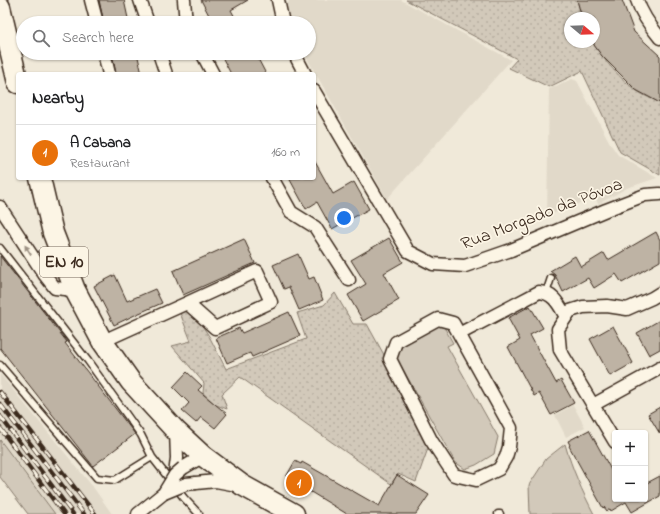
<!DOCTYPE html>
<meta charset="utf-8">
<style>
body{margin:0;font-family:"Indie Flower",sans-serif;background:#f6f6f6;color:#202124}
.controls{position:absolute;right:12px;bottom:12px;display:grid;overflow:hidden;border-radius:4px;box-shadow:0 1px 3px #0004}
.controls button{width:36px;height:36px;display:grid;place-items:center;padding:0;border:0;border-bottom:1px solid #e0e0e0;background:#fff;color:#202124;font:20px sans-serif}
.compass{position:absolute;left:564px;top:12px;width:36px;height:36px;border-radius:50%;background:#fff;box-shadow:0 1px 3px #0004;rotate:109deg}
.you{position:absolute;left:344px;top:218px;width:14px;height:14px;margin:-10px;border:3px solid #fff;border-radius:50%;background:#1a73e8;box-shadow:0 0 0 6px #1a73e833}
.badge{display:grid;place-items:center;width:26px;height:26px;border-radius:50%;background:#b45309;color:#fff;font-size:13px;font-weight:700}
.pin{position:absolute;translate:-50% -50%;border:2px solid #fff;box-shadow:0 1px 4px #0006}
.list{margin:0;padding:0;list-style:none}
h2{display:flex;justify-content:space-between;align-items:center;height:52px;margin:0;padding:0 16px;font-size:17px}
h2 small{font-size:13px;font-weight:400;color:#757577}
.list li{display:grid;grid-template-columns:26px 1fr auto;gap:12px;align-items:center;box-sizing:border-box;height:56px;padding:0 16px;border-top:1px solid #e0e0e0}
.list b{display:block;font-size:15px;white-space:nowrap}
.list p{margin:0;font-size:13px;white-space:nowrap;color:#757577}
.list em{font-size:13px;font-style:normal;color:#757577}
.icon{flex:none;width:22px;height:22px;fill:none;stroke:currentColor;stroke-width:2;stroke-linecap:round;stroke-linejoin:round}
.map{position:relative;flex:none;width:660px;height:514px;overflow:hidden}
.search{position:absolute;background:#fff;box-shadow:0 1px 3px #0004;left:16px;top:16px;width:300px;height:44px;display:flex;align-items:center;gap:10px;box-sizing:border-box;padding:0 14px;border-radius:22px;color:#757577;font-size:15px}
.panel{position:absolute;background:#fff;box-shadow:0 1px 3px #0004;left:16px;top:72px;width:300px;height:108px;border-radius:4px}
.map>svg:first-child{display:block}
.built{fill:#e1d9c9}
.grass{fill:#d2c9ba;stroke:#867a6c}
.park{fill:url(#park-dots);stroke:#867a6c}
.building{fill:#beb3a4;stroke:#3b2a1e}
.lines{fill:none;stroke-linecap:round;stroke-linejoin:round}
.lane-casing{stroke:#3b2a1e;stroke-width:9}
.street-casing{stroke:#3b2a1e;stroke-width:15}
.primary-casing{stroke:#3b2a1e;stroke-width:23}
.lane{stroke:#fcf5e5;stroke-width:6}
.street{stroke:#fcf5e5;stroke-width:12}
.primary{stroke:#fcf5e5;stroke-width:20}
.rail-casing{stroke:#3b2a1e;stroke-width:4.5}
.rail{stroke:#fcf5e5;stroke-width:3;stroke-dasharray:9;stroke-linecap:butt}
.street-bridge-casing{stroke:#3b2a1e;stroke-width:15;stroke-linecap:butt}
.street-bridge{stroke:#fcf5e5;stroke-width:12}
.oneway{fill:#9c9082}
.labels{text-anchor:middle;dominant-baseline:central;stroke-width:3.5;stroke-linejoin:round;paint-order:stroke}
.shield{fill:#fcf5e5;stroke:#75675a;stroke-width:1}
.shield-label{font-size:17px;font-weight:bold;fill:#3b2a1e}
.street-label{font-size:18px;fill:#3b2a1e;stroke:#fcf5e5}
</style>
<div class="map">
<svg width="660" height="514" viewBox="0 0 660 514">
<defs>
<pattern id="park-dots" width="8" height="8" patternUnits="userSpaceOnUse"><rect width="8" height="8" fill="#d2c9ba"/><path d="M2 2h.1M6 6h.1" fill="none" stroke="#b5ad9f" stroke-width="1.8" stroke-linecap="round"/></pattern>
</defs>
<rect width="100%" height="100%" fill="#f0e9d9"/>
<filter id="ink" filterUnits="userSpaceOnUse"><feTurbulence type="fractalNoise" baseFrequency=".025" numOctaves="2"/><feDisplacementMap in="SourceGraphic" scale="8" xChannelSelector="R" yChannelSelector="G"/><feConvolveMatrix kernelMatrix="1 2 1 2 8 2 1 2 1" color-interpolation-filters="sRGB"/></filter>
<g filter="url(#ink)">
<path class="built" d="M289 0H401L511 60 387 199 304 53H309V23H291L287 7Z
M572 79 577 81 611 145 618 155 657 178 627 188 598 204 595 197 547 216 549 89Z
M0 374 93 487 112 514H55L0 440Z
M573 405 585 427 566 437 555 415Z"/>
<path class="grass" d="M434 325 444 327 453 343 447 346 498 437 494 454 476 465 465 469 455 462 396 357 401 345Z
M0 440 55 514H28L0 477Z
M565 444C572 469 582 491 594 514H530L529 485 546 459Z"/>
<path class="park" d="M406 0H577L582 18H570V42H592C604 60 620 79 637 91 644 96 653 99 660 103V175L620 152 582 71 549 87 509 68 517 59Z
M335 293 353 324H367L431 440 416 482 398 474 391 484 240 377 222 394 227 409 216 405 203 393 204 383 172 346 191 341 180 313 187 303 209 336 226 369 306 339 297 313 324 305Z"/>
<path class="building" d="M99 0H124L129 23H104Z
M201 0H248L231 10 238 23H213Z
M577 0H622L634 32 660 56V103L636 90 602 56 594 45V18H582Z
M112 53H137L142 74H116Z
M220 53H255L266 74H231Z
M314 160 333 194 354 182 369 209 332 229 317 202 306 209 289 178H314Z
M656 232 660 240V261L622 283 616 274 594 288 588 278 563 292 555 275 550 271 575 256 581 267 604 253 608 260Z
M389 238 403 262 384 273 399 300 363 321 348 295 366 284 351 260Z
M244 239 255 263 183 295 173 271Z
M298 254 309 279 314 277 323 300 299 310 289 287 284 289 273 265Z
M0 256 67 342 65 343 135 434 93 466 0 348Z
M115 275 127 301 155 289 162 303 137 314 114 325 94 286Z
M530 306 543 328 530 335 556 383 561 380 574 403 551 415 539 393 534 396 508 347 520 340 508 318Z
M289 312 300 336 252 357 250 353 227 363 216 338 239 328 242 333Z
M660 320V349L649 355 637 333Z
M613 326 633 363 610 376 590 339Z
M187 372 202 386 198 390 227 414 215 428 201 417 196 423 182 411 189 403 173 387Z
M660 407V434L648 414Z
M589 430 615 477V499H645V484L660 476V496L632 512 626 502 611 511 610 509 607 511 604 507 603 508 569 446 570 445 568 441Z
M295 461 301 464 302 462 379 506 397 475 429 495 416 514H347L286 477Z"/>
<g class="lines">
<defs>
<path id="lane" d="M0 248 88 361 141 435 152 457 115 480 97 478 0 365
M546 293 551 278
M152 457 184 498 199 514
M498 514H500"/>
<path id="street" d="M91 0 97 23
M140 0 148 23
M184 0 186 23
M278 0 283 23
M637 0C642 15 650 26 660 38
M104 53 109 74
M159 53 166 74
M202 53 213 74
M294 53 305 74
M314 91 408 251 433 264 465 266 511 250 606 210 645 195 660 194
M272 178 291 212 315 227 349 280
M0 207 44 274 55 288 75 290
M438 319 453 323 511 428 509 447 506 457 499 469 476 480 454 475 431 440 390 359 396 342Z
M459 334 539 292C554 293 559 305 566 317
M102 341 112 337 187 303 215 328 271 302 257 271 187 303
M593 405 660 368
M615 442 560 350 558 329 570 311 583 307 607 306 627 309 652 298 660 293
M183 468 203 456
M175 475 177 458 176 431
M196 483 216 481 237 485
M138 514 164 493"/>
<path id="primary" d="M0 7 18 83
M40 178 53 233 75 290 102 341 131 382 176 431 203 456 242 485 294 514"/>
</defs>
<use href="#lane" class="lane-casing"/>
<use href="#street" class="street-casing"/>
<use href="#primary" class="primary-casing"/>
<use href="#lane" class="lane"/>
<use href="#street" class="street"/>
<use href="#primary" class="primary"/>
<defs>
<path id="rail" d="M0 392 95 514
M0 404 84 514
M0 416 73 514
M0 428 64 514"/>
</defs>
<use href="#rail" class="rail-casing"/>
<use href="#rail" class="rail"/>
<defs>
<path id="street-bridge" d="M164 493 186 484 196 483
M164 493 175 475 183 468"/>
</defs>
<use href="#street-bridge" class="street-bridge-casing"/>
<use href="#street-bridge" class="street-bridge"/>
</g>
<defs><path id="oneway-solid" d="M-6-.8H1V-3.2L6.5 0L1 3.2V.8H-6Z"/></defs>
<use class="oneway" href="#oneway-solid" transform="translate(28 250) rotate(-123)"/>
</g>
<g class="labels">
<rect class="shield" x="40" y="247" width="48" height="30" rx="3"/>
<g class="shield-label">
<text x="64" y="262">EN 10</text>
</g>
<g class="street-label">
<text transform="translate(542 215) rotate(-21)">Rua Morgado da Póvoa</text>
</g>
</g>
</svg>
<div class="controls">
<button>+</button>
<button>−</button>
</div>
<svg class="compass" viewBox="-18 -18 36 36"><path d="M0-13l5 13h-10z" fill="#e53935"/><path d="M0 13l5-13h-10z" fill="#757577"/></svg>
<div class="you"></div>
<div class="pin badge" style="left:299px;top:483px;background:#e8710a">1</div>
<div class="search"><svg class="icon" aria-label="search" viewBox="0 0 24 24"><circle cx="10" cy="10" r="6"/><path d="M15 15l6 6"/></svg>Search here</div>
<section class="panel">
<h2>Nearby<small></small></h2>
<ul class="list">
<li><span class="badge" style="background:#e8710a">1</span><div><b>A Cabana</b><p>Restaurant</p></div><em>160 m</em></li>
</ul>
</section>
</div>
